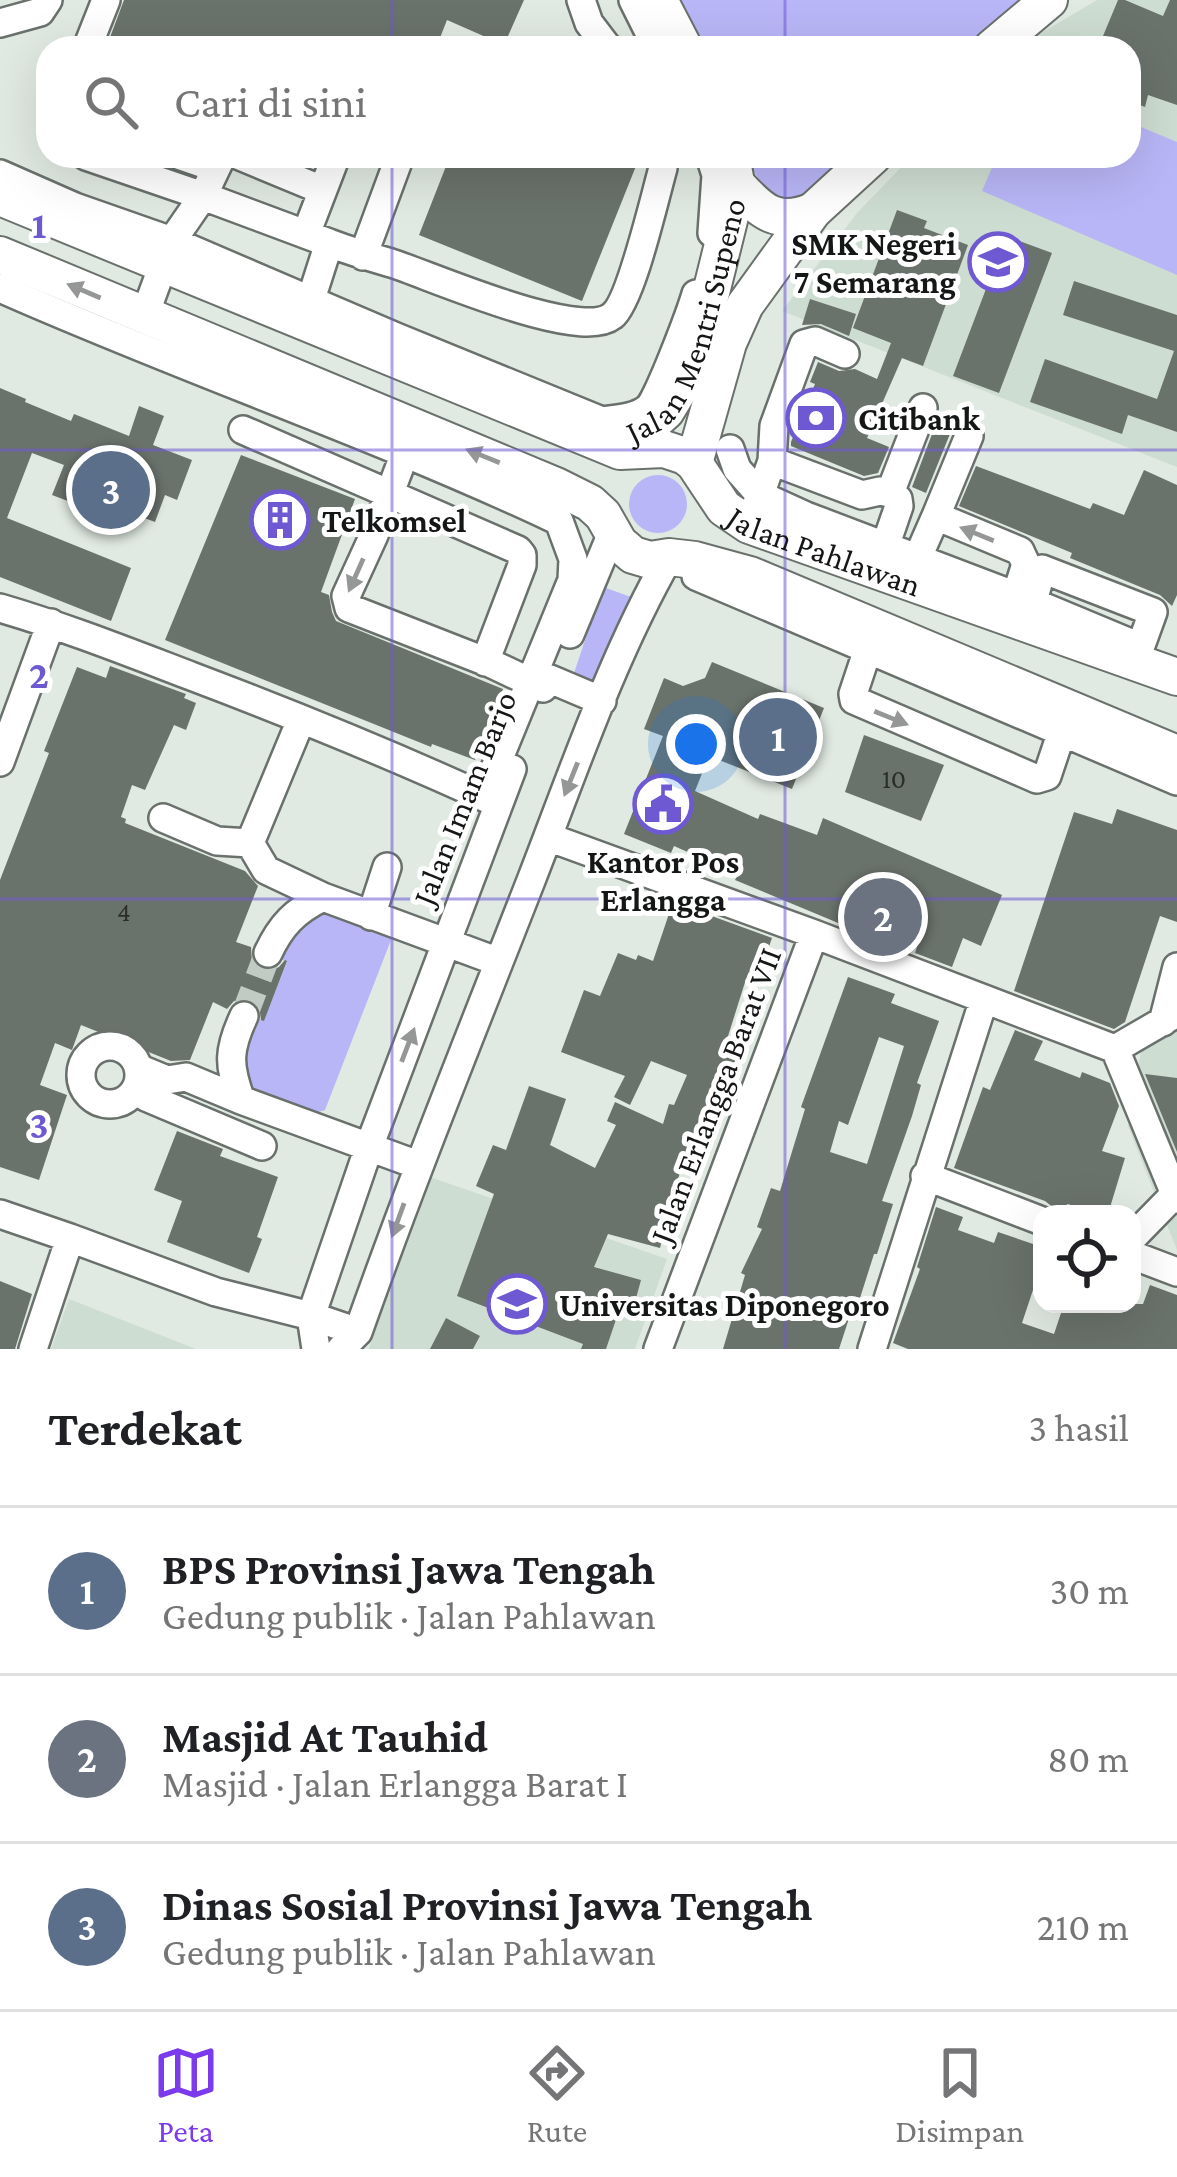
<!DOCTYPE html>
<html lang="id">
<meta charset="utf-8">
<style>
body{margin:0;font-family:"Crimson Pro",serif;background:#f2f2f2;color:#202124}
.controls{position:absolute;right:36px;bottom:36px;display:grid;overflow:hidden;border-radius:24px;box-shadow:0 12px 48px #0002}
.controls button{width:108px;height:108px;display:grid;place-items:center;padding:0;border:0;border-bottom:3px solid #e0e0e0;background:#fff;color:#202124;font:60px sans-serif}
.you{position:absolute;left:696px;top:744px;width:42px;height:42px;margin:-30px;border:9px solid #fff;border-radius:50%;background:#1a73e8;box-shadow:0 0 0 18px #1a73e833}
.badge{display:grid;place-items:center;width:78px;height:78px;border-radius:50%;background:#7c3aed;color:#fff;font-size:39px;font-weight:700}
.pin{position:absolute;translate:-50% -50%;border:6px solid #fff;box-shadow:0 3px 12px #0006}
.list{margin:0;padding:0;list-style:none}
h2{display:flex;justify-content:space-between;align-items:center;height:156px;margin:0;padding:0 48px;font-size:51px}
h2 small{font-size:39px;font-weight:400;color:#757577}
.list li{display:grid;grid-template-columns:78px 1fr auto;gap:36px;align-items:center;box-sizing:border-box;height:168px;padding:0 48px;border-top:3px solid #e0e0e0}
.list b{display:block;font-size:45px;white-space:nowrap}
.list p{margin:0;font-size:39px;white-space:nowrap;color:#757577}
.list em{font-size:39px;font-style:normal;color:#757577}
.icon{flex:none;width:66px;height:66px;fill:none;stroke:currentColor;stroke-width:2;stroke-linecap:round;stroke-linejoin:round}
.map{position:relative;flex:none;width:1177px;height:1349px;overflow:hidden}
.search{position:absolute;background:#fff;box-shadow:0 12px 48px #0002;left:36px;right:36px;top:36px;height:132px;display:flex;align-items:center;gap:30px;box-sizing:border-box;padding:0 42px;border-radius:36px;color:#757577;font-size:45px}
.sheet{height:660px;background:#fff}
nav{display:flex;justify-content:space-around;align-items:center;box-sizing:border-box;height:168px;border-top:3px solid #e0e0e0;background:#fff;font-size:33px;color:#757577}
nav a{display:grid;justify-items:center;gap:6px}
nav .on{color:#7c3aed}
.map>svg:first-child{display:block}
.built{fill:#ceddd2}
.green{fill:#b9b6f7}
.building{fill:#6a726c;fill-rule:evenodd}
.lines{fill:none;stroke-linecap:round;stroke-linejoin:round}
.minor-tunnel{stroke:#c1cac3;stroke-width:27;stroke-dasharray:27 14;stroke-linecap:butt}
.minor-casing{stroke:#6a716c;stroke-width:32}
.major-casing{stroke:#6a716c;stroke-width:40}
.minor{stroke:#fff;stroke-width:27}
.major{stroke:#fff;stroke-width:36}
.oneway{fill:#959796}
.grid{fill:none;stroke:#6e59d3;stroke-width:3;stroke-opacity:0.55}
.labels{text-anchor:middle;dominant-baseline:central;stroke-width:10;stroke-linejoin:round;paint-order:stroke}
.number-label{font-size:27px;fill:#2a2e2b}
.poi-label{font-size:33px;font-weight:bold;fill:#141715;stroke:#fff;text-anchor:start}
.street-label{font-size:33px;fill:#141715;stroke:#fff}
.grid-label{font-size:39px;text-anchor:middle;font-weight:bold;fill:#6e59d3;stroke:#fff;stroke-width:10;stroke-linejoin:round;paint-order:stroke}
</style>
<div class="map">
<svg width="1177" height="1349" viewBox="0 0 1177 1349">
<rect width="100%" height="100%" fill="#e0e9e2"/>
<path class="built" d="M1097 0H1177V467L782 311 857 213 912 156H1129V48H1016Z
M1177 1028V1250L1128 1126 1142 1045Z
M424 1175 667 1259 635 1349H369Z
M69 1299 196 1349H51Z"/>
<path class="green" d="M671 0H1021L969 48H694Z
M1129 122 1177 142V275L982 191 997 156H1129Z
M745 156H852L811 194 781 202 767 194Z
M629 504a29 29 0 1 1 58 0a29 29 0 1 1-58 0Z
M603 587 634 598 604 687 573 676Z
M325 904 385 928 391 940 325 1110 315 1113 253 1089C242 1059 240 1047 252 1018L264 1020 287 962 276 957 285 932Z"/>
<path class="building" d="M124 0H524L504 45 447 20 436 48H336L323 43 321 48H282L255 37 252 48H106Z
M1118 0H1125L1163 16 1170 0H1177V105L1148 95 1145 107 1129 101V48H1098Z
M450 156H640L582 301 419 235Z
M897 210 927 221 924 228 968 245 923 366 902 358 867 438 889 447 878 473 864 476 791 446V442L815 384 810 382 818 362 839 371 855 369 877 379 891 343 853 328Z
M1006 236 1052 253 999 393 953 376Z
M1074 281 1177 315V432L1128 415 1122 434 1030 402 1045 359 1157 399 1174 351 1063 315Z
M810 299 856 314 849 336 821 324 802 325Z
M0 388 26 399 25 402 71 421 74 414 129 436 139 406 164 416 153 445 192 460 177 500 165 495 155 522 131 513 142 483 97 465 81 506 52 495 64 465 32 453 7 518 131 568 111 621 0 577Z
M940 413 959 421 952 429 926 493 912 487Z
M241 455 355 499 321 592 329 595 332 612 336 621 503 689 475 760 432 744 431 747 165 640Z
M976 466 1090 509 1093 503 1124 515 1144 470 1177 485V595L1172 606 1160 595 1070 558 1072 553 959 506Z
M712 662 824 708 792 789 709 756 695 791 758 819 760 814 817 835 823 818 1002 895 981 946 963 938 952 967 915 953 919 941 847 915 843 925 735 880 738 874 674 846 671 853 624 834 663 736 644 729 664 678 683 686 705 678Z
M110 666 186 694 184 698 196 703 186 730 174 725 145 790 132 785 121 817 126 819 125 823 245 871 258 886 236 942 251 947 252 962 261 969 270 971 279 967 285 960 287 961 264 1021 261 1020 259 1006 250 999 234 1001 227 1009 213 1002 190 1060 171 1061 81 1025 72 1050 55 1043 40 1085 67 1095 39 1180 0 1167V880L49 753 44 751 77 667 106 678Z
M864 735 944 765 921 821 845 792Z
M1117 809 1177 830V922L1160 916 1125 1022 1114 1029 1014 991 1074 812 1112 824Z
M673 902 772 938 756 983 746 979 724 1049 739 1055 714 1112 711 1111 691 1173 681 1170 663 1223 666 1224 660 1248 608 1234 594 1267 641 1280 635 1302 623 1299 606 1349H581L583 1344 457 1296 494 1194 476 1186 493 1145 506 1150 529 1086 566 1099 550 1145 595 1168 616 1125 607 1121 615 1102 663 1124 669 1104 674 1105 687 1075 651 1061 630 1105 614 1097 625 1076 561 1052 584 990 600 996 618 953 636 960 638 955 653 961Z
M848 977 895 994 891 1003 939 1021 917 1083 921 1085 912 1116 882 1201 893 1204 877 1254H874L860 1298 856 1297 839 1349H723L745 1275 741 1273 762 1229 757 1227 771 1188 780 1191 805 1109 801 1107ZM879 1037 904 1046 867 1164 830 1152 839 1121 848 1125Z
M1015 1030 1043 1041 1034 1060 1080 1078 1082 1072 1110 1083 1119 1106 1102 1151 1125 1158 1108 1214 1067 1204 1066 1211 1054 1208 1045 1201 954 1168 983 1087 990 1090Z
M1145 1074 1177 1078V1152Z
M177 1131 223 1149 220 1156 278 1177 257 1237 262 1239 249 1273 167 1242 182 1201 154 1190Z
M936 1207 963 1217 958 1230 994 1243 998 1232 1042 1247V1263L1022 1323 1054 1334 1064 1304H1143L1150 1285 1177 1295V1349H908L893 1343 920 1269 917 1267Z
M0 1281 32 1294 15 1349H0Z
M446 1318 480 1336 473 1349H430Z"/>
<g class="lines">
<path class="minor-tunnel" d="M244 1016 268 953"/>
<defs>
<path id="minor" d="M581 0 589 23 608 48
M633 0 657 48
M0 23 40 12 48 0
M87 48 106 0
M86 156 203 196 222 156
M181 156 216 168
M240 156 322 190
M710 156 716 175 712 233
M0 174 75 207 172 241 396 337 602 421C617 419 636 418 648 408 658 400 691 311 696 294
M306 234 336 156
M363 256 400 156
M0 288C185 370 377 435 559 521L573 559 572 580 491 778 505 784
M144 317 172 241 203 196 329 243
M305 318 329 243C350 251 370 257 391 263 432 276 579 342 612 316 631 302 655 196 663 168L661 156
M243 430 518 550 522 555V565L485 662
M411 437 374 535 346 596 349 608 492 664 543 688
M730 449 737 469 760 495 806 516 1032 602 1128 642
M772 461 862 495 880 491 890 493
M890 493 923 408
M755 509 772 461 774 426 804 344 815 341 845 354
M936 516 969 436
M695 560 696 576 1177 781
M879 564 899 506 898 499 890 493
M911 573 936 516 1020 551 1026 564 1010 614
M1033 601 1042 569 1153 612 1135 662
M0 608C65 627 128 652 191 676 294 715 397 757 497 803
M570 634 612 533
M872 637 853 694 854 700 1037 779 1047 776 1067 716
M550 679 602 701
M301 720 250 843 266 870 323 897 499 962
M0 762 51 623
M163 818 217 841 250 843
M548 837 814 934 1115 1049 1177 1013
M371 916 387 867
M268 953C281 925 295 911 323 897
M244 1016C228 1050 228 1065 241 1100L418 1165
M1163 1022 1177 967
M81 1075a29 29 0 1 1 58 0a29 29 0 1 1-58 0Z
M1115 1049 1177 1199
M138 1068 167 1080 186 1077 241 1100
M136 1089 146 1097 262 1146
M925 1176 1042 1221
M0 1214 70 1238
M1132 1238 1175 1194
M1132 1255 1177 1272
M33 1349 70 1238 216 1292 311 1316 358 1332
M316 1349 311 1316 369 1147 512 769
M341 1349 358 1332C412 1179 473 1029 532 878 574 770 612 657 669 557
M658 1349 814 934
M872 1349 984 999"/>
<g id="major">
<path d="M659 0 684 48"/>
<path d="M992 48 1049 0"/>
<path d="M738 186C762 212 777 226 813 211"/>
<path id="s1" d="M0 197 620 451 664 449 685 456 694 463 724 508 749 525 1177 677"/>
<path d="M0 255 556 486 590 503 603 515 619 543 633 555 650 560 669 557 695 560 750 575 1177 754"/>
<path id="s2" d="M600 435 628 433 657 419 666 411 680 388 699 341 737 188 731 156"/>
<path d="M694 463 728 343 745 305 813 211 873 156"/>
</g>
</defs>
<use href="#minor" class="minor-casing"/>
<use href="#major" class="major-casing"/>
<use href="#minor" class="minor"/>
<use href="#major" class="major"/>
</g>
<defs><path id="oneway-solid" d="M-6-.8H1V-3.2L6.5 0L1 3.2V.8H-6Z" transform="scale(3)"/></defs>
<g class="oneway">
<use href="#oneway-solid" transform="translate(84 291) rotate(-157)"/>
<use href="#oneway-solid" transform="translate(483 456) rotate(-158)"/>
<use href="#oneway-solid" transform="translate(977 534) rotate(-158)"/>
<use href="#oneway-solid" transform="translate(356 575) rotate(114)"/>
<use href="#oneway-solid" transform="translate(891 718) rotate(22)"/>
<use href="#oneway-solid" transform="translate(571 779) rotate(112)"/>
<use href="#oneway-solid" transform="translate(408 1045) rotate(-69)"/>
<use href="#oneway-solid" transform="translate(398 1220) rotate(110)"/>
</g>
<path class="grid" d="M392 0V48M785 0V48M392 156V1349M785 156V1349M0 450H1177M0 899H1177"/>
<defs>
<symbol id="school-ring" viewBox="-11 -11 22 22"><circle r="9.5" fill="#fff" stroke="#6e59d3" stroke-width="1.5"/><path d="M0-5L7-2L0 1L-7-2ZM-4 1L0 2.5L4 1V4Q0 6-4 4Z" fill="#6e59d3"/></symbol>
<symbol id="bank-ring" viewBox="-11 -11 22 22"><circle r="9.5" fill="#fff" stroke="#6e59d3" stroke-width="1.5"/><path d="M-6-4H6V4H-6ZM0-2.3a2.3 2.3 0 1 0 0 4.6a2.3 2.3 0 1 0 0-4.6Z" fill="#6e59d3"/></symbol>
<symbol id="building-ring" viewBox="-11 -11 22 22"><circle r="9.5" fill="#fff" stroke="#6e59d3" stroke-width="1.5"/><path d="M-4-6H4V6H1V3H-1V6H-4ZM-2.5-4.3h1.7v1.8h-1.7ZM.8-4.3h1.7v1.8H.8ZM-2.5-1h1.7V.8h-1.7ZM.8-1h1.7V.8H.8Z" fill="#6e59d3"/></symbol>
<symbol id="civic-ring" viewBox="-11 -11 22 22"><circle r="9.5" fill="#fff" stroke="#6e59d3" stroke-width="1.5"/><path d="M-.6-6.5H3V-4.5H.6V-3L4-1V1h2V6H-6V1h2V-1L-.6-3ZM-1.2 2.5V6h2.4V2.5Z" fill="#6e59d3"/></symbol>
<symbol id="university-ring" viewBox="-11 -11 22 22"><circle r="9.5" fill="#fff" stroke="#6e59d3" stroke-width="1.5"/><path d="M0-5L7-2L0 1L-7-2ZM-4 1L0 2.5L4 1V4Q0 6-4 4Z" fill="#6e59d3"/></symbol>
</defs>
<g fill-rule="evenodd">
<use href="#school-ring" x="965" y="229" width="66" height="66"/>
<use href="#bank-ring" x="783" y="385" width="66" height="66"/>
<use href="#building-ring" x="247" y="487" width="66" height="66"/>
<use href="#civic-ring" x="630" y="771" width="66" height="66"/>
<use href="#university-ring" x="484" y="1271" width="66" height="66"/>
</g>
<g class="labels">
<g class="number-label">
<text x="894" y="779">10</text>
<text x="124" y="912">4</text>
</g>
<g class="poi-label">
<text x="956" y="243" text-anchor="end">SMK Negeri<tspan x="956" dy="38">7 Semarang</tspan></text>
<text x="858" y="418">Citibank</text>
<text x="322" y="520">Telkomsel</text>
<text x="663" y="861" text-anchor="middle">Kantor Pos<tspan x="663" dy="38">Erlangga</tspan></text>
<text x="559" y="1304">Universitas Diponegoro</text>
</g>
<g class="street-label">
<text stroke="none"><textPath href="#s2" startOffset="162">Jalan Mentri Supeno</textPath></text>
<text stroke="none"><textPath href="#s1" startOffset="912">Jalan Pahlawan</textPath></text>
<text transform="translate(464 798) rotate(-68)">Jalan Imam Barjo</text>
<text transform="translate(715 1095) rotate(-69)">Jalan Erlangga Barat VII</text>
</g>
</g>
<g class="grid-label">
<text x="39" y="238">1</text>
<text x="39" y="688">2</text>
<text x="39" y="1138">3</text>
</g>
</svg>
<div class="controls">
<button><svg class="icon" aria-label="locate" viewBox="0 0 24 24"><circle cx="12" cy="12" r="6"/><path d="M12 2v4M12 18v4M2 12h4M18 12h4"/></svg></button>
</div>
<div class="you"></div>
<div class="pin badge" style="left:778px;top:737px;background:#5c6f8a">1</div>
<div class="pin badge" style="left:883px;top:917px;background:#6b7280">2</div>
<div class="pin badge" style="left:111px;top:490px;background:#5c6f8a">3</div>
<div class="search"><svg class="icon" aria-label="search" viewBox="0 0 24 24"><circle cx="10" cy="10" r="6"/><path d="M15 15l6 6"/></svg>Cari di sini</div>
</div>
<section class="sheet">
<h2>Terdekat<small>3 hasil</small></h2>
<ul class="list">
<li><span class="badge" style="background:#5c6f8a">1</span><div><b>BPS Provinsi Jawa Tengah</b><p>Gedung publik · Jalan Pahlawan</p></div><em>30 m</em></li>
<li><span class="badge" style="background:#6b7280">2</span><div><b>Masjid At Tauhid</b><p>Masjid · Jalan Erlangga Barat I</p></div><em>80 m</em></li>
<li><span class="badge" style="background:#5c6f8a">3</span><div><b>Dinas Sosial Provinsi Jawa Tengah</b><p>Gedung publik · Jalan Pahlawan</p></div><em>210 m</em></li>
</ul>
</section>
<nav>
<a class="on"><svg class="icon" aria-label="map" viewBox="0 0 24 24"><path d="M3 6l6-2 6 2 6-2v14l-6 2-6-2-6 2zM9 4v14M15 6v14"/></svg>Peta</a>
<a><svg class="icon" aria-label="directions" viewBox="0 0 24 24"><path d="M12 3l9 9-9 9-9-9zM9 14v-3h6M13 9l2 2-2 2"/></svg>Rute</a>
<a><svg class="icon" aria-label="saved" viewBox="0 0 24 24"><path d="M7 4h10v16l-5-4-5 4z"/></svg>Disimpan</a>
</nav>
